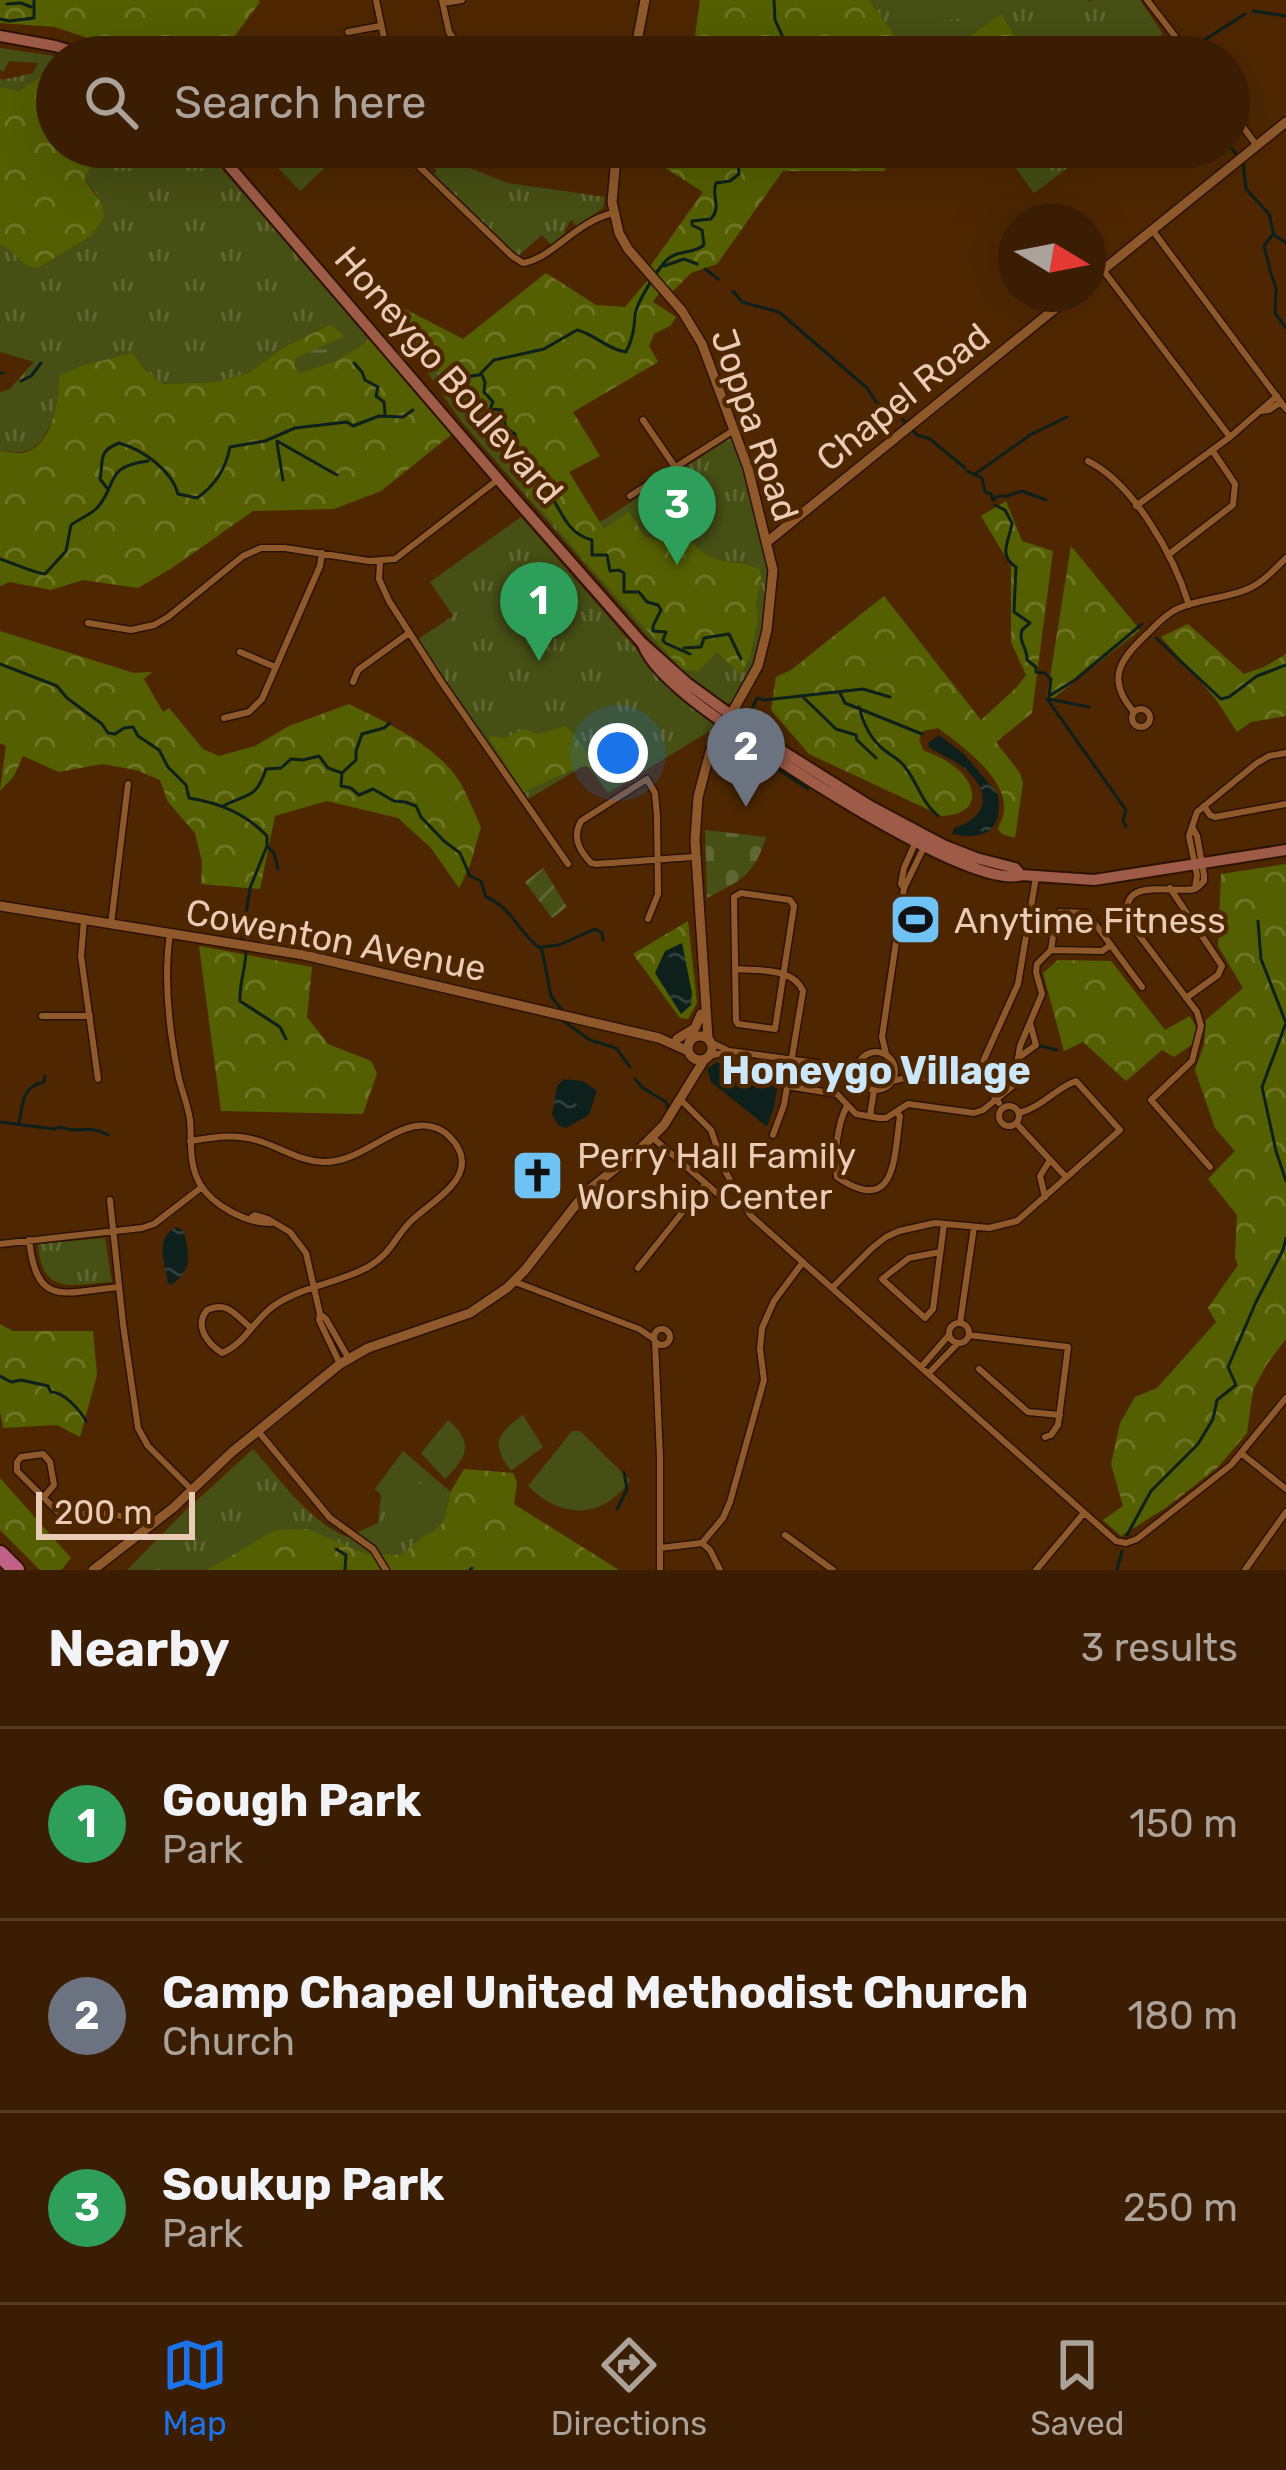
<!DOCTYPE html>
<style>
body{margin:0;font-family:Rubik,sans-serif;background:#452a11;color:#f1f3f6}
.compass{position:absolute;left:998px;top:204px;width:108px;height:108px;border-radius:50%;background:#3a1d02;box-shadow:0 12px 48px #0002;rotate:100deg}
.scale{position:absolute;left:36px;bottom:30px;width:159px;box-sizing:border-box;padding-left:12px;border:6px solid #eacbb5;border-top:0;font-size:33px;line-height:42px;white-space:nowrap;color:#eacbb5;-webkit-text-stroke:9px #4e2702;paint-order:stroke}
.you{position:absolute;left:618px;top:753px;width:42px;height:42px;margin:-30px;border:9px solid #fff;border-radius:50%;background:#1a73e8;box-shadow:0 0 0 18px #1a73e833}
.badge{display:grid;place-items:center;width:78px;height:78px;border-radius:50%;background:#1a73e8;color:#fff;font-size:39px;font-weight:700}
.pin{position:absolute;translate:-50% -99px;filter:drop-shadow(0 3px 6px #0008)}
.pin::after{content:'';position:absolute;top:63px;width:42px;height:36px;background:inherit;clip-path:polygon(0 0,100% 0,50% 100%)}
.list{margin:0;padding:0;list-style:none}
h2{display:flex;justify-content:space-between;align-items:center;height:156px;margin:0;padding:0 48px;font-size:51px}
h2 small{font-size:39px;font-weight:400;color:#aba299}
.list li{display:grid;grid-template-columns:78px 1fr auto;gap:36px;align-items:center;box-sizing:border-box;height:192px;padding:0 48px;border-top:3px solid #543b24}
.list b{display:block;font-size:45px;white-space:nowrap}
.list p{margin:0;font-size:39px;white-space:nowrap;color:#aba299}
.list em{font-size:39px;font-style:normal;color:#aba299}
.icon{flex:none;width:66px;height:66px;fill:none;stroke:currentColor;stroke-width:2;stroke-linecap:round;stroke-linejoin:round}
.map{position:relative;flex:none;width:1286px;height:1570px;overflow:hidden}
.search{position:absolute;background:#3a1d02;box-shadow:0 12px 48px #0002;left:36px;right:36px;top:36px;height:132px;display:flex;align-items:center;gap:30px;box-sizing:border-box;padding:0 42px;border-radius:66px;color:#aba299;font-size:45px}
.sheet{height:732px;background:#3a1d02}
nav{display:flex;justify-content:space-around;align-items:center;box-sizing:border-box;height:168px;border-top:3px solid #543b24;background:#3a1d02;font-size:33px;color:#aba299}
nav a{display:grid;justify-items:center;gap:6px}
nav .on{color:#1a73e8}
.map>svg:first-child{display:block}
.grass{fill:url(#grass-tufts)}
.forest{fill:url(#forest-crowns)}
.wetland{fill:url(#wetland-marsh)}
.cemetery{fill:url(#cemetery-stones)}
.garden{fill:url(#garden-furrows)}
.pitch{fill:#464f14}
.water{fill:url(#water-ripples)}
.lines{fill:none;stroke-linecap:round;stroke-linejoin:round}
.stream{stroke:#0d201b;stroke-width:3}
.minor-casing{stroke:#2d1200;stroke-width:9}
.tertiary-casing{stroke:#2d1200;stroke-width:12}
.secondary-casing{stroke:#2d1200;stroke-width:14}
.motorway-casing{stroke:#2d1200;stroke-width:20}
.minor{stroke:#8f592d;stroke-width:6}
.tertiary{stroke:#8f592d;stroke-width:9}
.secondary{stroke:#9e5b48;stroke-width:10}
.motorway{stroke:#c16186;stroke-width:16}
.labels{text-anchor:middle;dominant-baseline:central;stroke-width:9;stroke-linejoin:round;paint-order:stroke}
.street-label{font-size:36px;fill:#eacbb5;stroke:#4e2702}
.poi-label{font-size:36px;fill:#eacbb5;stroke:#4e2702;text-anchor:start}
.neighbourhood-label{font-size:39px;font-weight:bold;fill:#cbe8fb;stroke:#4e2702}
</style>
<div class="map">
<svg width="1286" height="1570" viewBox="0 0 1286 1570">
<defs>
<pattern id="grass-tufts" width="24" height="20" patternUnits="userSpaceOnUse" patternTransform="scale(3)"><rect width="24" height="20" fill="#464f14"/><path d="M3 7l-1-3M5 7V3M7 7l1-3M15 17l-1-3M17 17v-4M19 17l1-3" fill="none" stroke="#616734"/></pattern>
<pattern id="forest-crowns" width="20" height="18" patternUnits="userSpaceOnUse" patternTransform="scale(3)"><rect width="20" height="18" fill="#545f02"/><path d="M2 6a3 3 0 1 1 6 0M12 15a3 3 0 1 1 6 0" fill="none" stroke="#6d7525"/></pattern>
<pattern id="wetland-marsh" width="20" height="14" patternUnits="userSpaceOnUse" patternTransform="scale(3)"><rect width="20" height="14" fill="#464f14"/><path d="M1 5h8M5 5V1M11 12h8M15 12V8" fill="none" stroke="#616734"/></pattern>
<pattern id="cemetery-stones" width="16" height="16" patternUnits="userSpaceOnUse" patternTransform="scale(3)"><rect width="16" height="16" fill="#464f14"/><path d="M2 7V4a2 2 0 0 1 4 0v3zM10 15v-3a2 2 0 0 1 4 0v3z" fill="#616734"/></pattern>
<pattern id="garden-furrows" width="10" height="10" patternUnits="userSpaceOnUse" patternTransform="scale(3)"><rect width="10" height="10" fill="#464f14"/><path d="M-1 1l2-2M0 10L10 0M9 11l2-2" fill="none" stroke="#616734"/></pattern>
<pattern id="water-ripples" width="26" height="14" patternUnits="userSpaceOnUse" patternTransform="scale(3)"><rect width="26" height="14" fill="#0d201b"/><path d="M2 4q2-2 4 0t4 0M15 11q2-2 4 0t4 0" fill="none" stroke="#303f3a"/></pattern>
</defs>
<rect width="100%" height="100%" fill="#4e2702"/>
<path class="grass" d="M869 0H1087L1089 2 1093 0H1140L1163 34 1130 57H1030L1001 14 940 57H911Z
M0 48 61 57H57V63H53L39 78 18 92 0 87V78L2 80 33 73 38 63 9 61 4 71 0 70Z
M103 147H203L369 339 356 349 331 324 283 348 248 373 215 382 163 384 145 370 133 353C115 359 71 388 60 402 54 410 53 422 48 429 36 453 24 454 0 451V392L10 389 34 362 0 352V245L10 248 38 268 90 237 97 195 84 179Z
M281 147H347L300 191 269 158Z
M1016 147H1074L1081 158 1034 193 1006 155Z
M425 157 442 164 446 159 508 183 605 197 603 208 577 226 571 220 565 229V233L551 245 542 235 517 257 432 176 437 171Z
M432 339 583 533 734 436 741 454 769 573 768 606 758 658 732 702 727 704 689 677 647 636 461 421 414 353Z
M521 517 660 676 714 723 710 731 608 793 587 764 528 799 417 640 453 616 430 582Z
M105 1238 112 1282C71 1284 42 1297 38 1244Z
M253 1449C281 1480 307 1520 347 1537L378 1523 381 1495 375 1489 403 1451 542 1570H127L184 1512Z"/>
<path class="forest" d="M0 0H258L260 2 234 37 206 49 199 57H131L108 45 55 27 0 23Z
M700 0H869L911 57H692Z
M1001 14 1030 57H940Z
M54 62 57 63V147H103L84 179 102 204 104 218 90 237 38 268C21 268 16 250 0 245V87L19 91 39 78Z
M668 147H914L885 154V171H783L717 264 691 273 672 292 649 268 703 192 667 169Z
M546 273 596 305 625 307 647 281 659 293 653 302 676 317 670 326 654 334 649 346 658 362 573 412 600 456 569 472 604 529 629 512 645 537 665 542 680 527C691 540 701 555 719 560 733 563 746 563 760 569L761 579 756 602 758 619 750 657 741 675 717 652 698 672 682 669 591 568 524 488 449 383 408 333 399 306 463 339Z
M331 324 345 337 296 358 356 349 369 339 451 435 381 491 334 509 253 511 172 568 138 588 83 580 51 590 10 582 0 586V451C3 451 18 454 21 453 51 450 60 400 59 376L81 366 133 353 145 370 163 384 215 382 248 373 283 348Z
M1006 501 1022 541 1053 551 1032 713 996 742 1020 773 1023 783 1015 838 1002 834 998 829C1000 823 1004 817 1004 810 1007 778 961 745 938 728L923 731 919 739 923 750C932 754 942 758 951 764 979 783 982 815 942 816L809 754 771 710 776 677 791 670 884 596 981 720 1016 688 1026 675 1011 642V566L981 516Z
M1071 546 1140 630 1051 700 1047 696Z
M1188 624 1244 674 1264 667 1286 654V716L1251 722 1237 732 1215 698 1161 637Z
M0 631 134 673 152 672 144 679 163 712 169 708 203 749 219 756 255 746 289 726 349 704C385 722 430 742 455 775 466 790 473 810 481 827L470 865 459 888 431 848 398 818 327 801 275 816 260 889 201 884 202 862 195 833 168 802 160 780 136 770 102 764 59 772 23 756 14 776 0 791 6 746 0 743Z
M565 726 573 733 595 764 592 769 586 766 577 768 523 792 488 736 505 738 523 729 538 734Z
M1286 864V1339L1267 1364 1253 1390 1247 1433 1218 1467 1167 1507 1121 1536 1103 1520 1123 1506 1111 1464 1120 1423 1135 1397 1157 1388 1216 1322 1208 1308 1238 1265 1235 1257 1237 1215 1208 1179 1235 1151 1215 1128 1195 1070 1204 1045 1206 1020 1243 988 1218 946 1221 874Z
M688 921 697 1003 688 1019 680 1018 633 954Z
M199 946 312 967 307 1017 328 1044 371 1061 377 1073 363 1114 221 1111Z
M1058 960 1111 961 1165 1030 1190 1016 1196 1027 1193 1044 1174 1057 1162 1050 1126 1081 1083 1042 1064 1051 1043 973Z
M0 1324 13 1331H93L97 1375 80 1437 57 1425 3 1428 0 1411Z
M464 1469 513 1473 517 1482 514 1504 619 1570H207L275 1530 307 1529 366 1554 401 1555 445 1518 451 1491Z
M0 1478 71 1558 61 1570H40L0 1530Z"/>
<path class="wetland" d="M345 337 356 349 334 362 300 373 294 366 296 358Z"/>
<path class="cemetery" d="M705 830 766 837C755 874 741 881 707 898Z"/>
<path class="garden" d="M543 868 567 907 552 918 525 882Z"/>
<path class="pitch" d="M929 0H1012L1013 12 931 22Z
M523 1415 543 1447 511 1471C490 1443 497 1434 523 1415Z
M448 1420C475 1443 467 1457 445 1479L421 1453Z
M572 1431H580L630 1480C603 1520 560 1519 528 1486Z
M404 1476 449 1498C449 1499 445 1518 445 1519 433 1538 406 1544 388 1535V1523L400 1479Z"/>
<path class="water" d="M939 735 964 754 998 794C1003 830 986 841 952 834L954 828C989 817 992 792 964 768 955 760 940 755 929 747L928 743Z
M682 943 692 993 691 1005 681 1014 655 973 665 951Z
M720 1060 774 1068 780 1073 774 1107 767 1127 711 1082 707 1069Z
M564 1079 583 1081 597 1091 589 1115 566 1128 559 1126 552 1115 557 1086Z
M176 1227 184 1231C189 1257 194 1268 171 1285L168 1283C165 1262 154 1239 176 1227Z"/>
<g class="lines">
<path class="stream" d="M774 0 775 20 786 44 776 48V52L780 54 787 50 790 57
M7 4 21 3 31 7
M1253 11 1286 16
M0 19 9 21 34 18V0
M1193 52 1195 46 1245 14
M1229 146 1238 156
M743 147 747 153 757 158 761 157 760 147
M1243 162 1246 189 1269 214 1274 235 1286 243
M664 266 684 259 697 264
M705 269 718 279
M1270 269 1264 246 1273 234
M1270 271 1276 288 1275 313 1286 328
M733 291 742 302 779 312 867 388 877 403 898 413 906 424
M354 363 362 372 365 380 378 387 376 396 384 402 385 414
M0 373H3
M482 375 485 382 484 392 493 402 490 409 502 410 506 428 515 434 519 454 531 466 530 473C559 490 558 532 592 540V555H607L610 571 619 570 624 573V592H639L647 602 658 605 661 610 653 626V631L666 632 663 640 665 643 690 654
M21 381 31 376 41 363
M446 388 458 378 479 375 494 360 544 349 577 330C595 334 608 350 626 352 633 339 634 329 635 315 637 302 659 266 669 258 680 250 693 254 704 245L702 230 692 225V221L711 219C722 207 711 196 716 183L730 181 739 174 737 151 732 147
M912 429 917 435 930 439 965 468
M277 441 337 475
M277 443 283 480
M967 471 982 478 985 492 991 494 993 500
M975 474 1030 435 1067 417
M107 488 100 479C104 459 97 452 119 443 144 450 172 471 178 494L197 498C216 485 226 468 230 447L265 441 295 428 347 422 353 426 379 416 403 417 413 410
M993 500 998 496H1007L1022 491 1046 500
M995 505 1005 510 1012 523C1010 540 997 555 1016 567L1014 612 1030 623 1022 630C1018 643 1028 648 1027 660L1036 667V672L1045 673 1051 679 1049 696
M0 559C10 562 37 574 45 574L66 551 71 525C79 519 90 515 97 508 119 483 103 467 148 461
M1156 638 1221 699 1229 697 1257 676 1286 665
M684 648 701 647 704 638 729 634 741 659
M0 664 57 686 67 698 102 724 108 733 115 734 124 728 133 727 138 736 159 750 168 767 186 785 189 798C219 803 245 813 267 836V846L274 853 278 869
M840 693 845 703 922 734
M1049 696 1075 680 1142 624
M803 697 836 729 856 735 857 740 876 758
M757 698 765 700 863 689 890 697
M1047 699 1126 810 1123 820 1126 827
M1049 699 1089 707
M859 707C864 725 870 738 883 749 891 756 899 758 905 767 919 785 920 800 938 816
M749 715 757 698
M764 760 808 789
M343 772 356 760V751L362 734 384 728 390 723
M223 806C247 793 256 800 266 769L281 768 291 759 303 760 319 756 328 768 342 773 341 786 351 788 359 795 373 789 394 801 405 802 416 806 421 817 444 841 460 853 470 876 481 881 486 897C511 906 519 934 542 950L551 996 562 1010
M1258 921 1261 959 1286 1023 1262 1087 1276 1151 1286 1181
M242 940 250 888 267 846
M541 947 559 945 595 929 602 933 603 940
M241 949 246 951C246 967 239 984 240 1001L280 1027 286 1039
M562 1020 590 1040 616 1048 630 1067
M1040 1046 1057 1050
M635 1079 643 1088 666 1102 668 1108
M0 1122 54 1129 61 1127C77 1135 89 1123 108 1135
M19 1123C23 1104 21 1087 44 1082L45 1076
M0 1376 11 1382 21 1380 48 1386 51 1392C64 1392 79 1409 86 1421
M617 1509 627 1489 624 1472
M1127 1535 1151 1491 1198 1444 1213 1419 1217 1400 1236 1385 1228 1367 1256 1302 1283 1250 1286 1238
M336 1549 346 1555 345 1570
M470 1570 472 1568
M1117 1570 1122 1551"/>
<defs>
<path id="minor" d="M376 0 388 57
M442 0 449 32 466 57
M1147 0 1191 57
M443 3 462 0
M348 32 380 26
M1229 108 1257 146
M399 147 512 256 523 263C553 258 575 222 613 213
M1153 231 1286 409
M1103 270 1230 437
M1261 411 1269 410 1281 402
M643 420 675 467
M1088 461C1134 484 1174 556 1189 605
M630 496 734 430
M1136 506 1230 437 1277 396
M1168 555 1233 505 1235 484 1212 450
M380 562 379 579 389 601 440 680 568 864
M88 623 131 630 154 625 168 617 243 556 261 548H285L369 561 395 559 496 481
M240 652 275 667
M353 682 358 670 409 633
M1132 718a9 9 0 1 1 18 0a9 9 0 1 1-18 0Z
M1134 712C1105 679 1120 659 1148 633 1157 624 1166 614 1177 609 1200 598 1227 599 1250 588 1264 581 1275 569 1286 558
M224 718 249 712 262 699 320 566 322 553
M1204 806 1210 815 1215 817 1286 804
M1192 827 1197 836 1204 875V881L1198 887
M904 888 926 843
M1170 888 1222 966 1218 975 1186 998
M1195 889C1171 894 1116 875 1129 922L1197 1012 1201 1026 1192 1061 1151 1100 1210 1167
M1195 889 1197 875 1189 836 1197 812 1257 763 1269 756 1286 753
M741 893 790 900 794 906 775 1029 738 1024 736 1021 734 897Z
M648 919 658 894 657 816 655 793 647 779 581 821C572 837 579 850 591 863L597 864C630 862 662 859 694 857
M84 920 81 956 98 1079
M111 924 128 784
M170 934C163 980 169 1029 178 1074 181 1090 188 1104 190 1120 192 1142 188 1163 200 1184 213 1206 246 1223 271 1223
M1051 950 1102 951 1111 945
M736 969C759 971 793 967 803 991L784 1105 773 1135
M42 1016H90
M712 1043 729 1051 839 1066 849 1069 858 1078
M857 1071a19 19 0 1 1 38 0a19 19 0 1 1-38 0Z
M886 1054 882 1037 904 888 901 884 904 868 916 841
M709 1056 725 1052
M1018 1058 1036 1045 1030 1023
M975 1072 999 1103
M893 1081C923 1071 955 1091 981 1066L1018 984 1036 877
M787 1086 837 1094 856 1114 879 1118H886L908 1104 974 1113 983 1110 1014 1085 1020 1046 1042 994 1036 972 1037 964 1051 950 1056 916 1060 912 1087 913 1142 987
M681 1100 711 1130 725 1171 751 1216 1116 1541 1126 1543 1137 1539 1231 1465 1286 1398
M999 1116a10 10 0 1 1 20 0a10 10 0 1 1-20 0Z
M847 1106C837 1124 834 1156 837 1177 896 1217 894 1158 900 1116L896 1112
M870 1116 874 1090
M1016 1123 1066 1177
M653 1138 725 1200
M190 1141C215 1137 238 1133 262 1142 283 1149 300 1161 323 1162 365 1163 397 1117 433 1127 442 1129 449 1135 455 1143 480 1178 431 1201 411 1221 394 1238 392 1253 368 1267 339 1283 303 1286 275 1305 254 1319 246 1343 222 1353 207 1343 194 1326 207 1310 228 1300 236 1316 251 1328
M1045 1197 1040 1176 1050 1160
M110 1200 123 1324 138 1428 148 1446 192 1490
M252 1217 255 1215 268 1219 290 1232 306 1253 320 1314 319 1320 340 1364
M29 1240C37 1309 63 1292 119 1287
M0 1244 142 1228 154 1224 202 1187
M940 1252 909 1258 882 1279 925 1318 933 1309 944 1224
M638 1268 705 1184
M515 1282 639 1329 654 1339
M832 1288 872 1248 886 1237 899 1231 935 1223 989 1228 1017 1221 1120 1130 1076 1081C1054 1089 1044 1106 1019 1113
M320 1314 326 1319 349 1359
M960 1323 974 1227
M949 1333a10 10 0 1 1 20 0a10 10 0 1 1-20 0Z
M654 1337a8 8 0 1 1 16 0a8 8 0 1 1-16 0Z
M969 1335 1068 1347 1058 1425 1051 1435 1045 1437
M655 1342 660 1458V1570
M922 1366 949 1335
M979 1369 1028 1412 1060 1415
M929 1373 958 1343
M258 1431 330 1518 373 1549 386 1570
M1241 1453 1286 1489
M44 1497 54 1485 50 1462 43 1454 21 1457 17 1462V1471L63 1517C87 1510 128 1511 146 1529
M785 1535 833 1570
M702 1543 723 1518 730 1502 764 1380 760 1349 762 1328 774 1301 803 1262
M660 1548 702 1543 710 1550 720 1570
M1036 1570 1084 1513
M1245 1570 1286 1512"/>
<path id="tertiary" d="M634 57 645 0
M617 147 612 202 619 233 628 249 682 311 702 344 748 468 773 570 767 630 758 666 710 752 698 797 695 840 708 1038
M1088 282 1286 122
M767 542 1073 294
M0 906 304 955 659 1038 688 1051
M688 1048a12 12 0 1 1 24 0a12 12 0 1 1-24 0Z
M677 1039 695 1028 701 1014
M93 1570 173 1508 232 1452 340 1364 368 1348 470 1313 507 1288 525 1270 585 1193 642 1147 664 1125 704 1060"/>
<path id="secondary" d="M0 36 55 46 91 57
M213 147 510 493 641 642 687 683 765 740 870 806 943 845 976 858 1015 868 1021 875
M643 645C651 664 668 679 684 693 730 732 970 893 1021 875L1094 880 1286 850"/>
<path id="motorway" d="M0 1554 16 1570"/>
</defs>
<use href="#minor" class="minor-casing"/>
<use href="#tertiary" class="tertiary-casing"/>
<use href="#secondary" class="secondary-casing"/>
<use href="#motorway" class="motorway-casing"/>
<use href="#minor" class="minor"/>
<use href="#tertiary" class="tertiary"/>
<use href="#secondary" class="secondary"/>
<use href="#motorway" class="motorway"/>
</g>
<defs>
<symbol id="stadium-square" viewBox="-11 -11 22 22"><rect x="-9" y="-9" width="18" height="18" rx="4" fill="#6fc2f4" stroke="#4e2702"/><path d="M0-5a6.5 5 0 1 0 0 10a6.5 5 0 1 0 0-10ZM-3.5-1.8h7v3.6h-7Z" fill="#111"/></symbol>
<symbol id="church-square" viewBox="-11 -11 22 22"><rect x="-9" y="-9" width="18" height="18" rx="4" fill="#6fc2f4" stroke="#4e2702"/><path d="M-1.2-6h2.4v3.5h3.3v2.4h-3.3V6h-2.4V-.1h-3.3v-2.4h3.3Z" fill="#111"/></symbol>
</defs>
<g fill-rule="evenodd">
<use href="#stadium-square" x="886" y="890" width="59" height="59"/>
<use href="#church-square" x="508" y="1146" width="59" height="59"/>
</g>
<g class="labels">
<g class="street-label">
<text transform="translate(449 375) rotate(49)">Honeygo Boulevard</text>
<text transform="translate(903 397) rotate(-39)">Chapel Road</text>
<text transform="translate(755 425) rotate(71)">Joppa Road</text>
<text transform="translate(336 940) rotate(11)">Cowenton Avenue</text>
</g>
<g class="poi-label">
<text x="954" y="920">Anytime Fitness</text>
<text x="577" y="1155">Perry Hall Family<tspan x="577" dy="41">Worship Center</tspan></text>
</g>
<g class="neighbourhood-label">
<text x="876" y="1071">Honeygo Village</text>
</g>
</g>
</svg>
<svg class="compass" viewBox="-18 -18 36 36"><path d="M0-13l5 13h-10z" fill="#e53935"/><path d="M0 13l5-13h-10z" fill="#aba299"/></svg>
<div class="scale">200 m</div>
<div class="you"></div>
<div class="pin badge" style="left:539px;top:661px;background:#2e9e5b">1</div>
<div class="pin badge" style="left:746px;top:807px;background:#6b7280">2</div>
<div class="pin badge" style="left:677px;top:565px;background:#2e9e5b">3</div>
<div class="search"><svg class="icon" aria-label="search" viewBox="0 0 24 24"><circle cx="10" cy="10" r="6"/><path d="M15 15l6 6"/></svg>Search here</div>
</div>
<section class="sheet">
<h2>Nearby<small>3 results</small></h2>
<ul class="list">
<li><span class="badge" style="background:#2e9e5b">1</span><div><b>Gough Park</b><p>Park</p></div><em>150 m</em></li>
<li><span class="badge" style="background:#6b7280">2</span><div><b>Camp Chapel United Methodist Church</b><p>Church</p></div><em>180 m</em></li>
<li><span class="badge" style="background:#2e9e5b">3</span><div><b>Soukup Park</b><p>Park</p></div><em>250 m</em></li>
</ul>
</section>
<nav>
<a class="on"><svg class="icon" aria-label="map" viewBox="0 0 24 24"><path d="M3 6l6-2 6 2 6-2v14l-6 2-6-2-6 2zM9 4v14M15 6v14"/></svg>Map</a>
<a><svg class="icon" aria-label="directions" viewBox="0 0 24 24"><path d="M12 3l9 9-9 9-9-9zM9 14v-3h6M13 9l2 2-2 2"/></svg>Directions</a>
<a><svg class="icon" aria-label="saved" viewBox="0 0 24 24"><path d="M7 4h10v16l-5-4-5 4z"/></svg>Saved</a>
</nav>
